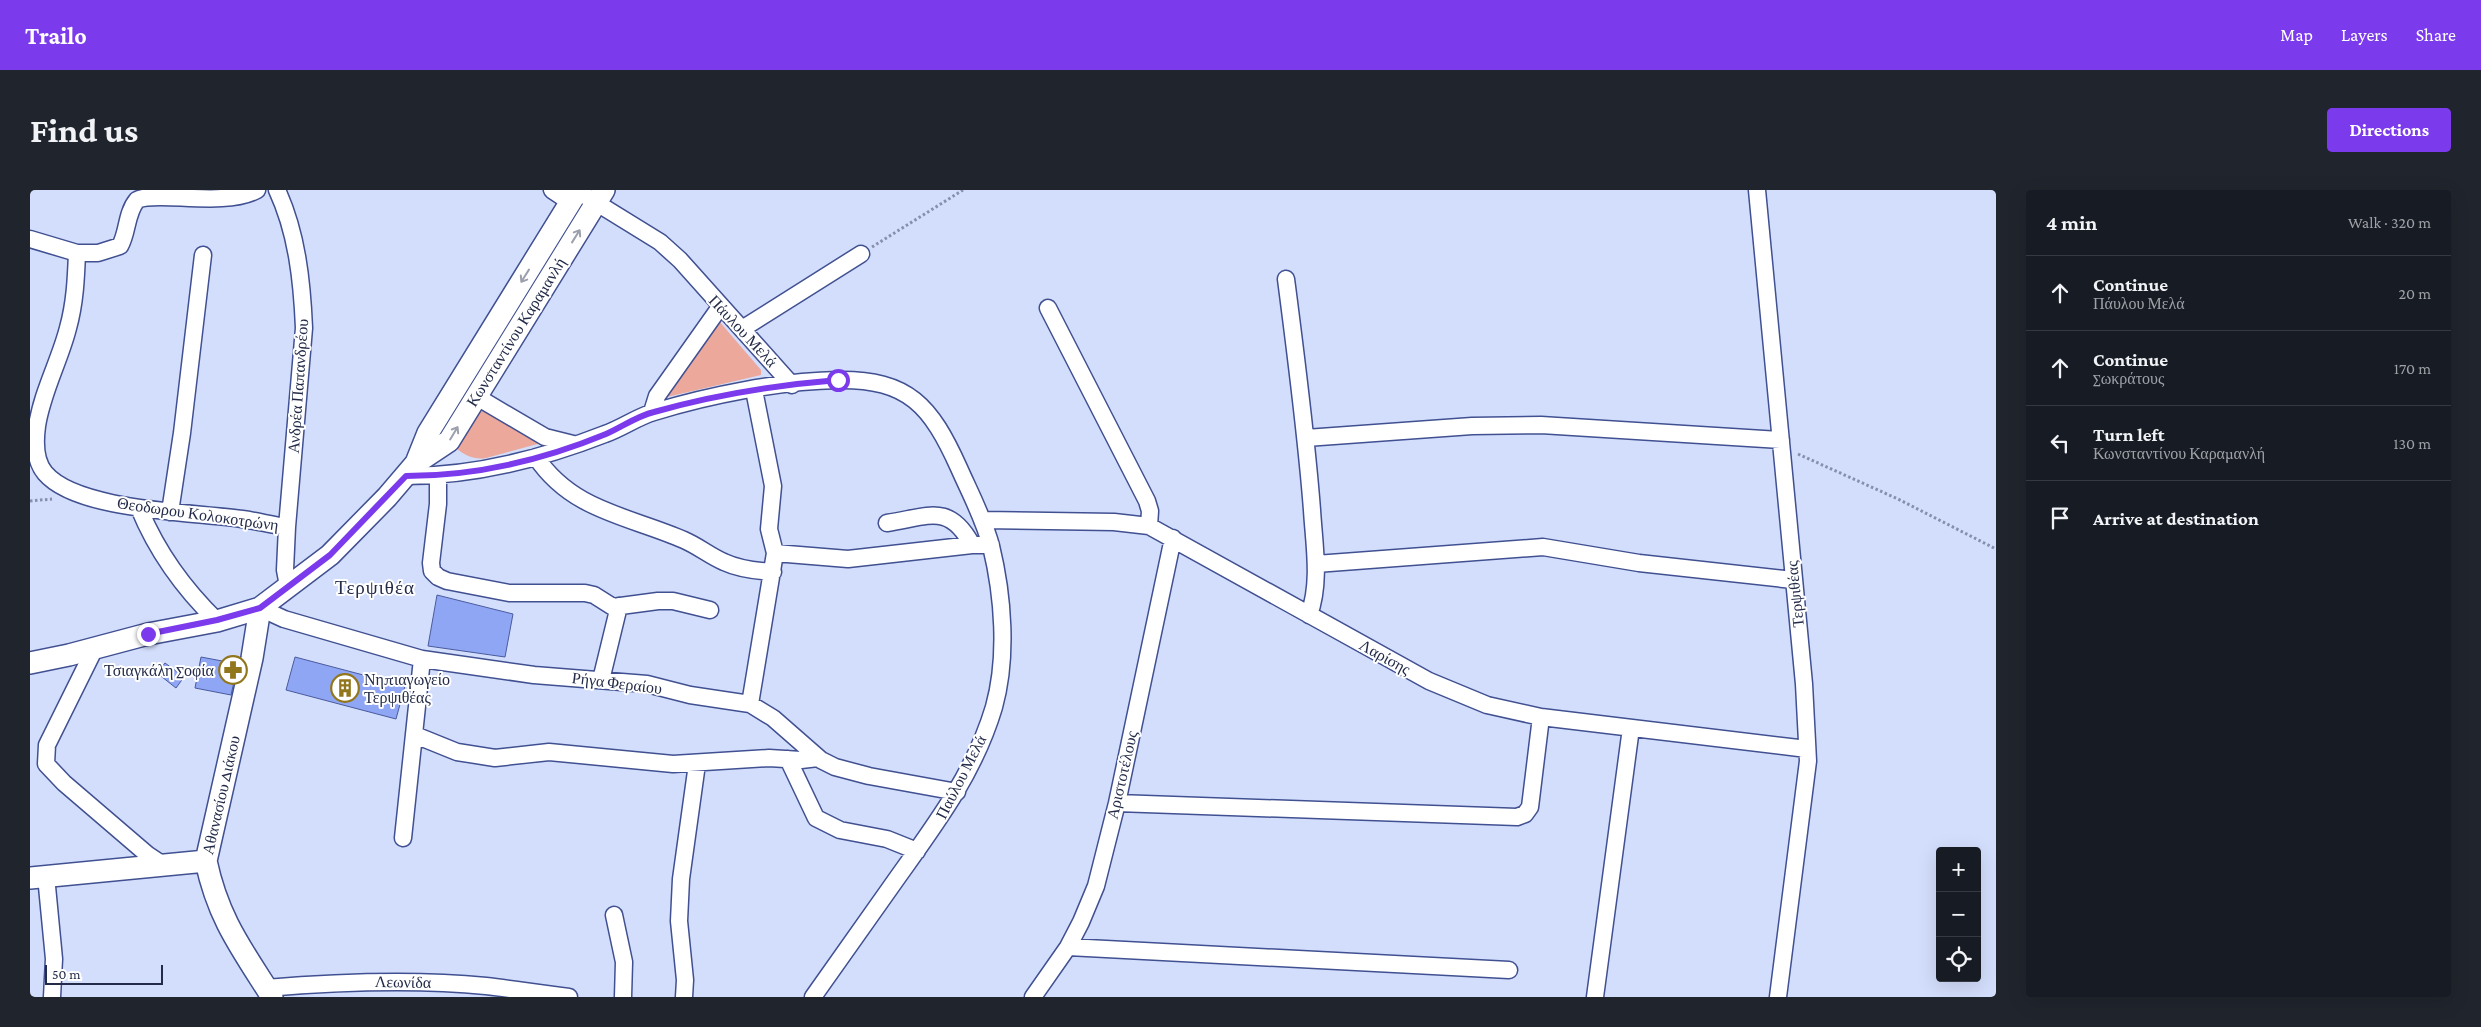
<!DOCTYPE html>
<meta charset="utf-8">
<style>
body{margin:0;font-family:"Crimson Pro",serif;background:#20242c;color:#f1f3f6}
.controls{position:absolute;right:15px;bottom:15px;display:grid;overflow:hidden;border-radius:5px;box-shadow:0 5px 20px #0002}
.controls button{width:45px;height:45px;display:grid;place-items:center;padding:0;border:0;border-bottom:1px solid #363941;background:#171b24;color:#f1f3f6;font:25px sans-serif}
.scale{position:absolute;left:15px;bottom:12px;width:118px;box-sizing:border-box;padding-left:5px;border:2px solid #232b48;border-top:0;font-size:14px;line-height:18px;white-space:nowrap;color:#232b48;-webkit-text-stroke:4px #fff;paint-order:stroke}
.stop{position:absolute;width:15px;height:15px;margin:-11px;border:4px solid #7c3aed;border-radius:50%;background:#fff}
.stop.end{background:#7c3aed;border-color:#fff;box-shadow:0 1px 5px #0008}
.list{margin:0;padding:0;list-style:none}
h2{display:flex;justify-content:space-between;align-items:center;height:65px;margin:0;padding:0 20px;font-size:21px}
h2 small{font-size:16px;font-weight:400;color:#9ea1a6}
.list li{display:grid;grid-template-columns:32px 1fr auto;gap:15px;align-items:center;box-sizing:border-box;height:75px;padding:0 20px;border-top:1px solid #363941}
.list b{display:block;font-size:19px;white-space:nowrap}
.list p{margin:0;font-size:16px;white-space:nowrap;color:#9ea1a6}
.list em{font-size:16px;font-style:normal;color:#9ea1a6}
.icon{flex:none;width:28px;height:28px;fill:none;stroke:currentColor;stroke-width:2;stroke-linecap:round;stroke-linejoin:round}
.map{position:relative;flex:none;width:1966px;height:807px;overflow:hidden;border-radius:5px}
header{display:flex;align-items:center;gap:30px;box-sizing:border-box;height:70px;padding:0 25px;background:#7c3aed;color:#fff}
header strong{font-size:24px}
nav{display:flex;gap:28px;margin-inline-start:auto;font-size:18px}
.intro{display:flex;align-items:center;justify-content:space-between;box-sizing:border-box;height:120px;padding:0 30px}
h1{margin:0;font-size:35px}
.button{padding:12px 22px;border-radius:5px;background:#7c3aed;color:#fff;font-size:18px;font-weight:700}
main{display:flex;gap:30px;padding:0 30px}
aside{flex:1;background:#171b24;border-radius:5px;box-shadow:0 5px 20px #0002}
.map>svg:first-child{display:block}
.green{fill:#eca89b}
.building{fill:#8fa6f5;stroke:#4a5b9d}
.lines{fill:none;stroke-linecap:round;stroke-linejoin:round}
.minor-casing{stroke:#405091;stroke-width:19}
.tertiary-casing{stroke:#405091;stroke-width:24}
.path{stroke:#8690ae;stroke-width:3;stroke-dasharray:2.5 2.5;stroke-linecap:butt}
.minor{stroke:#fff;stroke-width:16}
.tertiary{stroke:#fff;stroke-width:21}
.oneway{stroke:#9ca0ad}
.route{stroke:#7c3aed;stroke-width:6}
.labels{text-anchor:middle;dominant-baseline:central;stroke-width:4;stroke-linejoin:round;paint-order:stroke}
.street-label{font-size:16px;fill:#232b48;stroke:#fff}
.poi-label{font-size:16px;fill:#232b48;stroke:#fff;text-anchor:end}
.quarter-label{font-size:19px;letter-spacing:1px;fill:#232b48;stroke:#fff}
</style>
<header>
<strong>Trailo</strong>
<nav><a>Map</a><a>Layers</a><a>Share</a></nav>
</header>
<div class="intro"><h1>Find us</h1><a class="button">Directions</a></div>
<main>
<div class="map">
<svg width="1966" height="807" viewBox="0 0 1966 807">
<rect width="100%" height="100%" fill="#d3defc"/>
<path class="green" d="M689 131 731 180V185L637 207 635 203Z
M452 217 515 252 456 268C445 270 436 266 427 259L426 256Z"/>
<path class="building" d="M407 405 483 424 475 467 398 456Z
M171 467 208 474 201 505 165 498Z
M265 467 375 496 366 529 256 500Z
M135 473 154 487 146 498 127 483Z"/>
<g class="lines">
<defs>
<path id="minor" d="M247 0C267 43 272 91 274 138L257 337 255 380 258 396
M522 0 540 12
M1727 0 1774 494 1778 571 1748 807
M557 7 630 52 650 70 762 195
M0 49 47 63C46 88 45 113 38 138 30 170 12 202 7 236 5 251 4 270 15 283 47 321 164 322 212 329 227 331 242 335 257 337
M47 63H68L90 56C98 42 96 23 107 10 125 0 194 18 227 0
M1256 89C1266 166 1276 242 1282 320 1284 354 1291 392 1279 425
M1018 118 1117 311 1120 321 1119 336
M712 139 831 64
M447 207 515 247 543 254
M622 222 627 206 690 117
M1276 248 1442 236 1511 235 1751 250
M506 267C542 321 599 326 654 350 668 356 680 366 694 372 709 379 726 381 743 382
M376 286C444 286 511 269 575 244 592 238 607 227 624 222 680 205 750 191 808 190 879 189 901 216 929 278 940 303 954 329 961 356 973 405 978 467 964 517 945 581 908 631 870 684 841 725 812 766 783 807
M408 286V314L401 373 402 381 408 387 417 391 479 403H555L564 405 583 417 628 411H643L680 420
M109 318C127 362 153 398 187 431
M140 322 152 243 173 65
M952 330 1084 332 1119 336 1399 491 1457 515 1511 527 1777 559
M857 333C898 327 919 312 942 355
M745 363 818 369 942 355H961
M1286 374 1513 357 1609 373 1763 390
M230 418 254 429 392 469 504 485 617 494 660 505 720 514 743 528 791 570 805 577 839 586 927 602
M66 456 17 555 16 574 34 593 118 665 133 675
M571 490 589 416
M720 514 745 363 739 339 743 296 724 200
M385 545 427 562 465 568 519 562 643 574 739 568 771 570 788 568
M758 569 786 628 810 640 857 649 887 661
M1087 613 1487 627 1495 624 1500 617 1511 527
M373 648 392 469
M16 686 24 769 22 807
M584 725 594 772 593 807
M1038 757 1479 780
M236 798C309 792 383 789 456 796 484 799 511 804 539 807
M654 807 655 790 649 731 651 689 667 574
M1003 807 1038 757 1051 732 1066 696 1087 613 1143 348
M1565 807 1601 538"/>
<path id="tertiary" d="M386 273 398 243 548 0
M230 418 222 468 176 671C188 728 211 758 242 807
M0 473 39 465 118 444 187 431 230 418 300 365 357 307 386 273 419 251 574 0
M0 688 176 671"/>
</defs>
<use href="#minor" class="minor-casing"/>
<use href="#tertiary" class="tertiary-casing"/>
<path class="path" d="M842 57 933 0
M1768 264 1868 309 1966 359
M0 311 22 309"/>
<use href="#minor" class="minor"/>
<use href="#tertiary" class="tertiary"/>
</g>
<defs><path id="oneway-shaft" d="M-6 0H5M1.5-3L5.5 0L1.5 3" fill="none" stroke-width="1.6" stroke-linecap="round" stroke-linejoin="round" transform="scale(1.25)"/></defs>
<g class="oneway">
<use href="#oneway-shaft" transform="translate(546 46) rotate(-58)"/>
<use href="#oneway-shaft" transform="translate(495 86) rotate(122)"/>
<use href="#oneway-shaft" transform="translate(424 243) rotate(-59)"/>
</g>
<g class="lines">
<path class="route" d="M118 444 187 430 230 418 300 365 376 286C444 286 513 270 576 244 592 237 607 226 624 222 684 205 746 195 808 190"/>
</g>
<defs>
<symbol id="pharmacy-ring" viewBox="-11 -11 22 22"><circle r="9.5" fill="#fff" stroke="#91761c" stroke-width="1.5"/><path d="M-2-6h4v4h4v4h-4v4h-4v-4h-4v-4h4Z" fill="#91761c"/></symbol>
<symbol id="building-ring" viewBox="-11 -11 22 22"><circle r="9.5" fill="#fff" stroke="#91761c" stroke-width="1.5"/><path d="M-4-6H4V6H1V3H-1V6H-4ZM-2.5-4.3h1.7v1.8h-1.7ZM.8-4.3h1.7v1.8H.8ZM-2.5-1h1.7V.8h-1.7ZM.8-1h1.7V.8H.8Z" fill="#91761c"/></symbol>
</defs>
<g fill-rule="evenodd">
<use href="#pharmacy-ring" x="187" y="464" width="32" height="32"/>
<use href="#building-ring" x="299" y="482" width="32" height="32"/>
</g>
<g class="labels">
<g class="street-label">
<text transform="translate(713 141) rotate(47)">Πάυλου Μελά</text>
<text transform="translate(486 142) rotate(-58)">Κωνσταντίνου Καραμανλή</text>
<text transform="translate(268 196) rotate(-86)">Ανδρέα Παπανδρέου</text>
<text transform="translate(168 324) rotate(8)">Θεοδωρου Κολοκοτρώνη</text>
<text transform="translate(1765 404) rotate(-96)">Τερψιθέας</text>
<text transform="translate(1355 467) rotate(29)">Λαρίσης</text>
<text transform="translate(587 493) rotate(7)">Ρήγα Φεραίου</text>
<text transform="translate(1092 585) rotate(-77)">Αριστοτέλους</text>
<text transform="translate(931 587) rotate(-63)">Παύλου Μελά</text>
<text transform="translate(191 605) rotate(-77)">Αθανασίου Διάκου</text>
<text transform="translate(373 792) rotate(1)">Λεωνίδα</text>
</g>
<g class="poi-label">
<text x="184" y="480">Τσιαγκάλη Σοφία</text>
<text x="334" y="489" text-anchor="start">Νηπιαγωγείο<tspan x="334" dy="18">Τερψιθέας</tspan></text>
</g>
<g class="quarter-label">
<text x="345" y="397">Τερψιθέα</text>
</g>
</g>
</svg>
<div class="controls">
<button>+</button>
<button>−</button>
<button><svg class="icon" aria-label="locate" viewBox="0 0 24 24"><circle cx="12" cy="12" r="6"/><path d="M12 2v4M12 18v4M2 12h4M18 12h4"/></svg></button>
</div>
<div class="scale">50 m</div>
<div class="stop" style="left:808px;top:190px"></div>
<div class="stop end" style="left:118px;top:444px"></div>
</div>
<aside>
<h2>4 min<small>Walk · 320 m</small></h2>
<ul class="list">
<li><svg class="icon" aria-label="ahead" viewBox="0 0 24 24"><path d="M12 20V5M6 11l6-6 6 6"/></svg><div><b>Continue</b><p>Πάυλου Μελά</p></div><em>20 m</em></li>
<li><svg class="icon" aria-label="ahead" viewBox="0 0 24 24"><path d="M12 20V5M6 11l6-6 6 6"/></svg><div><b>Continue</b><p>Σωκράτους</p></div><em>170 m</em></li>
<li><svg class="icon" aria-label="left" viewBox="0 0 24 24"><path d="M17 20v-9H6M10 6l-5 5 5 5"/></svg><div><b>Turn left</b><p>Κωνσταντίνου Καραμανλή</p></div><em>130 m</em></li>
<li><svg class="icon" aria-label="arrive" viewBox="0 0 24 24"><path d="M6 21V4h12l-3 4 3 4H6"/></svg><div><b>Arrive at destination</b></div></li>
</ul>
</aside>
</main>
